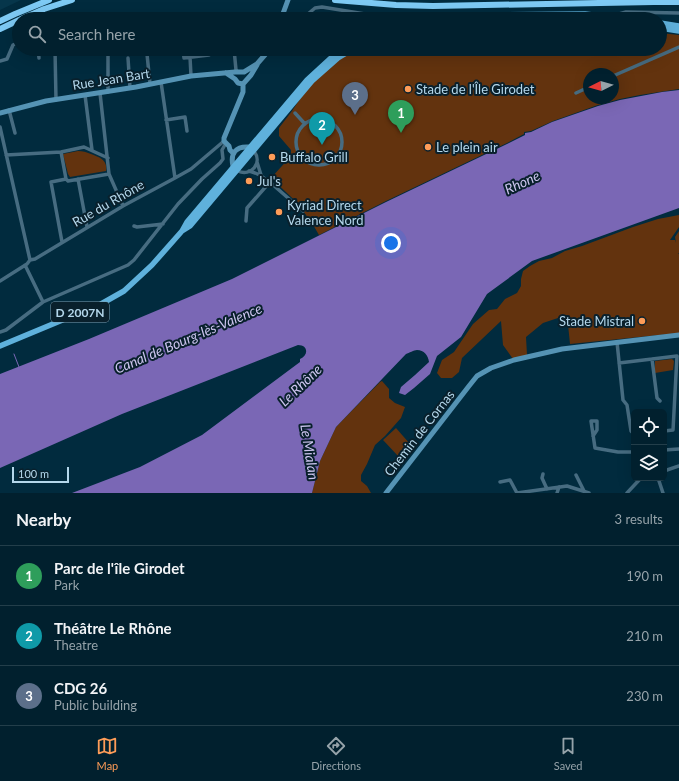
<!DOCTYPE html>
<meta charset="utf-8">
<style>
body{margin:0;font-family:Lato,sans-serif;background:#0f2d3a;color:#f1f3f6}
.controls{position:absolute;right:12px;bottom:12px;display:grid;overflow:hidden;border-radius:6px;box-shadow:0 4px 16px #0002}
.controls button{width:36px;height:36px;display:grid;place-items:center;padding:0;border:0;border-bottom:1px solid #233e4a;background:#01202e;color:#f1f3f6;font:20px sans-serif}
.compass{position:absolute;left:583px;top:68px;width:36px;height:36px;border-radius:50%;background:#01202e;box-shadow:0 4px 16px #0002;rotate:265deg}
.scale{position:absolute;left:12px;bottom:10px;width:57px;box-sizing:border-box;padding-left:4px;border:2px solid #b4d7eb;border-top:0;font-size:11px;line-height:14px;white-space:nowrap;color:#b4d7eb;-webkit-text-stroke:3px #09202c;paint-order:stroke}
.you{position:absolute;left:391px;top:243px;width:14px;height:14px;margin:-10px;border:3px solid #fff;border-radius:50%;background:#1a73e8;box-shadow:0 0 0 6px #1a73e833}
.badge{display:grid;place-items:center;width:26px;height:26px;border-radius:50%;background:#fe9c58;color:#fff;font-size:13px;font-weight:700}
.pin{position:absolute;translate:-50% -33px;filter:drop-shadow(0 1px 2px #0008)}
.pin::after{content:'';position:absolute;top:21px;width:14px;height:12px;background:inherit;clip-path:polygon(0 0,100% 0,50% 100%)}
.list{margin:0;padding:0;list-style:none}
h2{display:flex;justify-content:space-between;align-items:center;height:52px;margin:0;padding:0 16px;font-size:17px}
h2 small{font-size:13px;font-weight:400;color:#96a3aa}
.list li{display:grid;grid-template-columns:26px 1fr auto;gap:12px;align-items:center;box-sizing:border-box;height:60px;padding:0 16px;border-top:1px solid #233e4a}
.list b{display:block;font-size:15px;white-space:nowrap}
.list p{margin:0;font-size:13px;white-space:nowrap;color:#96a3aa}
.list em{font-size:13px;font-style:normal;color:#96a3aa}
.icon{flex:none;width:22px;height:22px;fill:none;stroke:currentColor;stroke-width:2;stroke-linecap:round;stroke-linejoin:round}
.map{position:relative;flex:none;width:679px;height:493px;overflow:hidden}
.search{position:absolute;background:#01202e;box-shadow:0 4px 16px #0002;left:12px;right:12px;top:12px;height:44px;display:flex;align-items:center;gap:10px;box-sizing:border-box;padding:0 14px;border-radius:22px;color:#96a3aa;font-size:15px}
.sheet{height:232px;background:#01202e}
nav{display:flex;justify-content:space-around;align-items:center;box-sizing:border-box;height:56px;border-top:1px solid #233e4a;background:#01202e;font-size:11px;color:#96a3aa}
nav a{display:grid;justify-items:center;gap:2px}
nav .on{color:#fe9c58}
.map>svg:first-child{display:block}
.built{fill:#06364b}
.green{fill:#63330e;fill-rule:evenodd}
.water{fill:#7a67b5}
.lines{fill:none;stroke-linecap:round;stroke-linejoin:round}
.stream{stroke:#7a67b5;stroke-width:1}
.street{stroke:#476c81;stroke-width:3.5}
.secondary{stroke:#5593b4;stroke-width:5}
.primary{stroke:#5fb1dc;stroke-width:5.5}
.highway{stroke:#7ecaf4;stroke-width:6}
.poi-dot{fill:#fe9c58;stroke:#09202c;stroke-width:1.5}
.labels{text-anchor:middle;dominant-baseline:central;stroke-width:4;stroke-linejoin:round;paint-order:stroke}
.shield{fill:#09202c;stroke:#81a0b2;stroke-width:1}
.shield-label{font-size:12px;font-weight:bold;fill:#b4d7eb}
.street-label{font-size:13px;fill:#b4d7eb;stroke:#09202c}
.poi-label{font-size:13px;fill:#b4d7eb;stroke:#09202c;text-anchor:start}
.water-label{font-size:14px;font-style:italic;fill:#ccc4ee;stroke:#09202c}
</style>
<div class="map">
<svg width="679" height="493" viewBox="0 0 679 493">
<rect width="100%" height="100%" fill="#012b3e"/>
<path class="built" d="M0 0H21L0 10Z"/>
<path class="green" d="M660 33 679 35V89L640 95 620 99 598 105 553 121 531 131 524 132V134L507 143 386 201 319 235 312 223 303 211 305 210 271 178 291 156V150L279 136V128L292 111 312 81 353 49H660ZM589 74H613V98H589Z
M78 151C83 151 86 152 91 154 99 157 108 160 106 171L70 177 68 174 63 154Z
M679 215V227L670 240H675L676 243 675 237 679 231V253H678L679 254V333L570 344 567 315 543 323 526 337 527 355 513 359 503 345 501 321 462 358 459 372 452 378H441L437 373 442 360 454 352 473 324 489 310 497 309 505 299 517 293 521 286V279L523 271 530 266 539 261 552 258 565 251 582 246 633 227 658 219Z
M672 359 674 361 673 370 655 373V361Z
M382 381 389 389V398L395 403 405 407 401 418 385 436 375 445 367 464 361 475V481L367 486 371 493H312L320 461 336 427 380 382Z
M396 428 410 444 398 456 383 440Z"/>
<path class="water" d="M679 90V208L532 261 487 294 461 337 437 356 430 374 414 388 405 395 399 393 401 387 415 375 429 362C428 355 424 350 417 350 414 350 409 353 406 354L336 427 320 461 312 493H72L140 467 202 435 300 362V359C309 355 308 345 298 345L122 414 0 468V374L89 339 232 279 386 202 507 144 525 135V133L531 132 552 122 598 106 620 100 662 92Z"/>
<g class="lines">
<path class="stream" d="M14 354 19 367"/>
<path class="street" d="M204 15 205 19
M613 17 619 14 626 12 679 13
M230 18V19
M302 19 315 8 322 7 365 14
M38 49 39 58
M55 49 56 100
M183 49 184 58 209 55 208 49
M234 49 236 70 238 72
M147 54 150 84
M190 57 191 76
M128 58 130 88
M0 61 7 59 13 45 19 42
M613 76 679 47
M161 82 175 178
M108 92V49
M100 93 109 174 123 206
M576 93 589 87
M85 95 92 150
M9 110 15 133
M295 113 305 124
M296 142a23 23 0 1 1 46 0a23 23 0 1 1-46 0Z
M166 120 185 117 187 131
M0 127 30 260
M61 152 66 179 68 181 109 174
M6 155 61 152 84 147 108 158
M257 162 261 175
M238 171C251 177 263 163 254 151
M249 171C257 173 264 176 269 183L272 184 303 211
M78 179 87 227
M246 221 247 208 269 183
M134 226 137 227 163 224
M62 242 51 182 66 179
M25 265 43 302
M0 281 27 264 30 260 35 259 123 206 175 178 191 169 224 141
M0 332 6 330 43 302 128 265 134 260 178 204 202 179 220 163 223 159 222 150 226 143
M617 342 623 400 627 405 631 431 633 433H634
M652 359 657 398 660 401
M619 363 677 356 673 430 664 431
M593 436 597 430V421H591L595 448 618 452H634
M664 450 679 449
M664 471 679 466
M543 474 542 478 547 489
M576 475 584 491
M658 478 663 493
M500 482 510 480 517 493
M517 493 567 486 589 493
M557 493 559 487
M627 493 641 478"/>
<path class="secondary" d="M281 19 288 0
M226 73 235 79 238 83 243 84
M243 84 251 75 257 65
M0 113 46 101 136 87 191 76 235 72H244L257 64 270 49
M233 153 230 150 229 146 224 141V138L243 92V84
M233 166C230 153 236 146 249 147
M386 493 469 386 477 376 491 368 514 360 562 349 679 335"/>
<path class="primary" d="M422 19 430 18 490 15 585 14 625 19
M527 19H591
M660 23 679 26
M660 28 679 31
M182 231 187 222 307 80 332 57 345 49
M0 346 101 304 124 291 152 265 182 231 190 226 312 81 338 58 353 49"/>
<path class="highway" d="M335 0 396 5 433 6 654 2H679
M21 19 44 9 72 0
M0 21 15 14 49 0
M0 29 19 20"/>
</g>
<g class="poi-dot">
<circle cx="408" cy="89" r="4"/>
<circle cx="428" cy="147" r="4"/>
<circle cx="272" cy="157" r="4"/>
<circle cx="249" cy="181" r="4"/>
<circle cx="279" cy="212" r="4"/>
<circle cx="642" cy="321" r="4"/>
</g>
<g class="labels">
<rect class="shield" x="51" y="302" width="58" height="20" rx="3"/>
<g class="shield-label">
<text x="80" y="312">D 2007N</text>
</g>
<g class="street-label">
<text transform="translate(111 79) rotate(-9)">Rue Jean Bart</text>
<text transform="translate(108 203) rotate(-30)">Rue du Rhône</text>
<text transform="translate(419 433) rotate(-52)">Chemin de Cornas</text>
</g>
<g class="poi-label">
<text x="416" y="89">Stade de l'Île Girodet</text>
<text x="436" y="147">Le plein air</text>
<text x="280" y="157">Buffalo Grill</text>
<text x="257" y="181">Jul's</text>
<text x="287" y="205">Kyriad Direct<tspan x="287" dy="15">Valence Nord</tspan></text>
<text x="634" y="321" text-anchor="end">Stade Mistral</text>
</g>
<g class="water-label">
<text transform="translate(522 182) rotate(-25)">Rhone</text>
<text transform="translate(188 338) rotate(-23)">Canal de Bourg-lès-Valence</text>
<text transform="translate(300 385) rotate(-44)">Le Rhône</text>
<text transform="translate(310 452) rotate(81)">Le Mialan</text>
</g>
</g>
</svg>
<div class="controls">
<button><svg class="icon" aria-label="locate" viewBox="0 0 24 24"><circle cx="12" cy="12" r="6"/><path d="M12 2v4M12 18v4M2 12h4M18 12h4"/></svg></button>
<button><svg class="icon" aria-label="layers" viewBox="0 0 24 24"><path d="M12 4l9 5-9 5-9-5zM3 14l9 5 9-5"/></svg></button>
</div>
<svg class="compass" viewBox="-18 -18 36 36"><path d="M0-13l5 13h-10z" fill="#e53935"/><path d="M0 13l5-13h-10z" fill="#96a3aa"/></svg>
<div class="scale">100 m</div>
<div class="you"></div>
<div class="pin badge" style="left:401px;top:133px;background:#2e9e5b">1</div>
<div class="pin badge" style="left:322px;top:145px;background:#0f9aa8">2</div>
<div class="pin badge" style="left:355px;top:115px;background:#5c6f8a">3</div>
<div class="search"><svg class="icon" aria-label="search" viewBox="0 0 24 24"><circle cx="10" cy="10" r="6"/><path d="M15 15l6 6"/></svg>Search here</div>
</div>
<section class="sheet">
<h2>Nearby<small>3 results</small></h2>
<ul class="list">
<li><span class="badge" style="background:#2e9e5b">1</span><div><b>Parc de l'île Girodet</b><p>Park</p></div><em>190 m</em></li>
<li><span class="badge" style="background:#0f9aa8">2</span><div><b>Théâtre Le Rhône</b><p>Theatre</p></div><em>210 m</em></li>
<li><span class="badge" style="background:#5c6f8a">3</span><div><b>CDG 26</b><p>Public building</p></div><em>230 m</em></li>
</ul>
</section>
<nav>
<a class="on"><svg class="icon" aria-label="map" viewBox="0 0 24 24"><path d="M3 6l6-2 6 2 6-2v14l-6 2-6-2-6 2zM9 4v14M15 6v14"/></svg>Map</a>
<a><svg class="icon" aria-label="directions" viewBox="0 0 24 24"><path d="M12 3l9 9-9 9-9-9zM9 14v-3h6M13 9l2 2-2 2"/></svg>Directions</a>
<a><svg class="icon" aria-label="saved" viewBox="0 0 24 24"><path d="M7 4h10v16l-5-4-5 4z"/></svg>Saved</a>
</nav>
